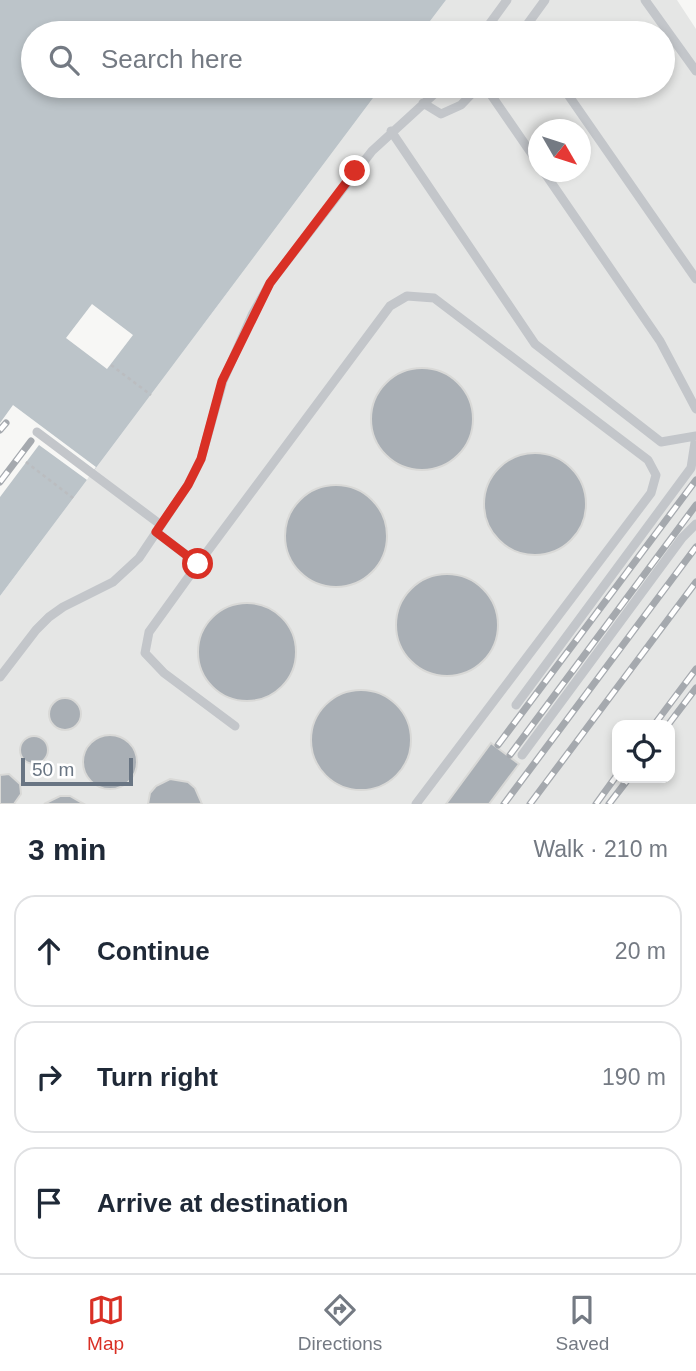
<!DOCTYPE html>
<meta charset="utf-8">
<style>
body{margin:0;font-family:Helvetica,sans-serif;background:#f2f2f3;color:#1f2937}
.controls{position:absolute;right:21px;bottom:21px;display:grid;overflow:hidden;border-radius:14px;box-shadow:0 4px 10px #0003}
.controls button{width:63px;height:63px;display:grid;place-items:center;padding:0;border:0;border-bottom:2px solid #e0e1e3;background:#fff;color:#1f2937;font:35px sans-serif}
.compass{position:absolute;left:528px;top:119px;width:63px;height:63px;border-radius:50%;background:#fff;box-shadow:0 4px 10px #0003;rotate:129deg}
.scale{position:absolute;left:21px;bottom:18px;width:112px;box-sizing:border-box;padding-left:7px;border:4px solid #697583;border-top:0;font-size:19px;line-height:24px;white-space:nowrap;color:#697583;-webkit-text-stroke:5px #fff;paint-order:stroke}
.stop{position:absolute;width:21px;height:21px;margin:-16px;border:5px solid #d93025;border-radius:50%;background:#fff}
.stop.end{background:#d93025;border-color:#fff;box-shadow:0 2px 7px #0008}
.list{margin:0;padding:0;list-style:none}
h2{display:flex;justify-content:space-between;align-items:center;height:91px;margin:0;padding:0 28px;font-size:30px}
h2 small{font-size:23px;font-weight:400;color:#747a83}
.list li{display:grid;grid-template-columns:46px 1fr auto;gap:21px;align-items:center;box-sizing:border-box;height:112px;margin:0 14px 14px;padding:0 14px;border:2px solid #e0e1e3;border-radius:21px}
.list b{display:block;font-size:26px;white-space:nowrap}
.list em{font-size:23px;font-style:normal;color:#747a83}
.icon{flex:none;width:38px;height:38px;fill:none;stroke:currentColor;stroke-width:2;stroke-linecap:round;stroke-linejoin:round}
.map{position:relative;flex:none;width:696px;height:804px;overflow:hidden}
.search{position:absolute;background:#fff;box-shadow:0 4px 10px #0003;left:21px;right:21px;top:21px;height:77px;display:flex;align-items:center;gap:18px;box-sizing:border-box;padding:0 24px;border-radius:38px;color:#747a83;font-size:26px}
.sheet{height:469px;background:#fff}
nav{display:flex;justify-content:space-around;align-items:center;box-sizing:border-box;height:98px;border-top:2px solid #e0e1e3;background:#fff;font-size:19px;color:#747a83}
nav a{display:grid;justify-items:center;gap:4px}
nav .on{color:#d93025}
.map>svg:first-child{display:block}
.built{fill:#e5e6e5;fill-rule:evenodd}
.water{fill:#bcc4c9}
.pier{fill:#f7f7f5}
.building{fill:#a9afb5;stroke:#d9d9d7;stroke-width:2}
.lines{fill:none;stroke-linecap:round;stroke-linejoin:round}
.path{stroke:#bbbdc0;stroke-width:2.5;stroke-dasharray:3.5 3.5;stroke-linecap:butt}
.service{stroke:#c3c6ca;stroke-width:9}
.rail-casing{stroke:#a5a9ae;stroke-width:7}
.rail{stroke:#fff;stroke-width:4.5;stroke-dasharray:13;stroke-linecap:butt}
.route{stroke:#d93025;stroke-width:9}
</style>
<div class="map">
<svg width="696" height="804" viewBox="0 0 696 804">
<rect width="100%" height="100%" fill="#f7f7f5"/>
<path class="built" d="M446 0H677L696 29V804H0V596L382 86H663V33H421ZM538 130H580V172H538ZM617 725H670V778H617Z"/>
<path class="water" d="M0 0H446L421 33H33V86H382L0 596Z"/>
<path class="pier" d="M92 304 133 335 107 369 66 338Z
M13 405 96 467 87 480 39 445 0 497V423Z"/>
<path class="building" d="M371 419a51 51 0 1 1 102 0a51 51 0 1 1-102 0Z
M484 504a51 51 0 1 1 102 0a51 51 0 1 1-102 0Z
M285 536a51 51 0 1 1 102 0a51 51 0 1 1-102 0Z
M396 625a51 51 0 1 1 102 0a51 51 0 1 1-102 0Z
M198 652a49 49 0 1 1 98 0a49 49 0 1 1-98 0Z
M311 740a50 50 0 1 1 100 0a50 50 0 1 1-100 0Z
M49 714a16 16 0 1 1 32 0a16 16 0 1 1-32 0Z
M83 762a27 27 0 1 1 54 0a27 27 0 1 1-54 0Z
M20 750a14 14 0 1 1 28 0a14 14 0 1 1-28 0Z
M491 743 519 764 489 804H446Z
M9 774 20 784 21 794 14 804H0V775Z
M170 779 188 782 195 788 202 804H148L150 793 156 786Z
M60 796H70L84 804H44Z"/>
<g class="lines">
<path class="path" d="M111 365 151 395
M26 462 73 498"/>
<path class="service" d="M645 0 696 71
M483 33 507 0
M521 33 545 0
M485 86 538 163
M562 86 696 279
M423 103 441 114 461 105 479 86
M391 131 535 344 661 442 696 436
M544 172 660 341 696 409
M37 432 161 525
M156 532 198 564 390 306 407 296 434 298 648 460 656 475 651 493 416 804
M198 564 149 632 145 653 164 673 235 726
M0 677 36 630 49 617 63 607 113 582 139 558 188 485 201 459 223 381 252 315 270 283 372 151 443 86
M516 705 691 468 696 436
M522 755 682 538 696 524"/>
<defs>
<path id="rail" d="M0 430 6 423
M0 482 31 441
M654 725 696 669
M668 725 696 688
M498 745 696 480
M510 755 696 505
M504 804 696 547
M530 804 696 582
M596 804 617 775
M609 804 629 778"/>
</defs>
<use href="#rail" class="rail-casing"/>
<use href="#rail" class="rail"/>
</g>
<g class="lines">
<path class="route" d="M198 564 156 532 188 485 201 459 222 381 270 283 355 171"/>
</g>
</svg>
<div class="controls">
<button><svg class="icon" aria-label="locate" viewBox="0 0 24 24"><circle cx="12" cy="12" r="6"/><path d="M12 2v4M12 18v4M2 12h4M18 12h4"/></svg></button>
</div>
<svg class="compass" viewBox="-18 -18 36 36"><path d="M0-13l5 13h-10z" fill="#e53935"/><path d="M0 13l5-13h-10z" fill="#747a83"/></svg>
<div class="scale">50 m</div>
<div class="stop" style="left:198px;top:564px"></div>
<div class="stop end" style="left:355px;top:171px"></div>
<div class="search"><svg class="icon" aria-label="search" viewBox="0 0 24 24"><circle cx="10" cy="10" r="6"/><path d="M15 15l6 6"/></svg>Search here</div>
</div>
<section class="sheet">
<h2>3 min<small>Walk · 210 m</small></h2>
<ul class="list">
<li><svg class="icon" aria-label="ahead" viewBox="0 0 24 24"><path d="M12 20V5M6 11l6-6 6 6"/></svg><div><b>Continue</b></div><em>20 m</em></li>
<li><svg class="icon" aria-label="right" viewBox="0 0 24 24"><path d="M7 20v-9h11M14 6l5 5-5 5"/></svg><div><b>Turn right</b></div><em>190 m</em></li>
<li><svg class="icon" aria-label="arrive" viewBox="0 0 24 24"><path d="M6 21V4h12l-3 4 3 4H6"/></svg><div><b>Arrive at destination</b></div></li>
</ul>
</section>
<nav>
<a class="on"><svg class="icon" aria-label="map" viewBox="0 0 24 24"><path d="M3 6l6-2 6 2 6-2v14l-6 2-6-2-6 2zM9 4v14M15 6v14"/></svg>Map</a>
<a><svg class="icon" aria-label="directions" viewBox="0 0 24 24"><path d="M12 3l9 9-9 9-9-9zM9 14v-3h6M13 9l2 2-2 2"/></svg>Directions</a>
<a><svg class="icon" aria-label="saved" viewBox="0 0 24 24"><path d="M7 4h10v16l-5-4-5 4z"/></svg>Saved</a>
</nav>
